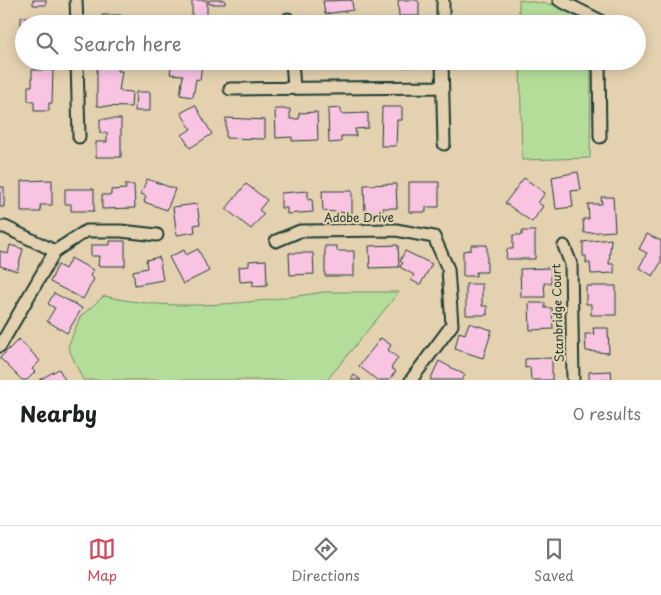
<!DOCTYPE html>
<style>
body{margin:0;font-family:"Playpen Sans",sans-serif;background:#f2f2f2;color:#202124}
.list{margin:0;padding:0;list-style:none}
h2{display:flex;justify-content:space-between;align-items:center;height:65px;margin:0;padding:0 20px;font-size:21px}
h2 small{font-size:16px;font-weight:400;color:#757577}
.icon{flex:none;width:28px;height:28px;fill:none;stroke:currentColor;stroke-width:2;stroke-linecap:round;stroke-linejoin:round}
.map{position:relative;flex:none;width:661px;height:380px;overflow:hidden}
.search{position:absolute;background:#fff;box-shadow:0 2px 12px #0003;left:15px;right:15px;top:15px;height:55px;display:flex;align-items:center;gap:12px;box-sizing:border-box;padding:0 18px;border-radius:28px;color:#757577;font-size:19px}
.sheet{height:145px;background:#fff}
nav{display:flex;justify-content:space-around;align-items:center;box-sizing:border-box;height:70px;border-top:1px solid #e0e0e0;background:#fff;font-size:14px;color:#757577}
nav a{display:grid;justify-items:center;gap:2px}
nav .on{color:#d1495b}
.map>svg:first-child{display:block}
.green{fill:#b5dd9a;stroke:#6a8d67}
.building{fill:#f8c4e2;stroke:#1f3d34}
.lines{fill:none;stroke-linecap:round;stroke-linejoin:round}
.minor-casing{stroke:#1f3d34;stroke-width:15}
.minor{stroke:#e4d1af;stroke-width:11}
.labels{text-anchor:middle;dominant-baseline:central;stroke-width:4.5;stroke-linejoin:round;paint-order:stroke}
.street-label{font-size:12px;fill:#1f3d34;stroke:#e4d1af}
</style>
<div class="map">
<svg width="661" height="380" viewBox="0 0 661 380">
<rect width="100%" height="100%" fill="#e4d1af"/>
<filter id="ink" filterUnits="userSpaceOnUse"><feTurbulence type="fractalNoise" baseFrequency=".02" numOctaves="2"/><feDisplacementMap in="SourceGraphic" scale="10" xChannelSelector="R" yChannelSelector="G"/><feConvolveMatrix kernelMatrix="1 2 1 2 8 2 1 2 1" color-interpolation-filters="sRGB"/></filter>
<g filter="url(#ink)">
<path class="green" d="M519 0 569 7 590 19V24H519Z
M520 61H591L590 158 522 160Z
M324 292H399L327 380H83L68 347 80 317 104 296C176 313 252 303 324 292Z"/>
<path class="building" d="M33 0H46V5H33Z
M192 0H207V17L226 16V24H192Z
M209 0H225V4H209Z
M352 0 353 10 325 14 323 1Z
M398 0H416L419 2V16H399Z
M102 15H121V24H102Z
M259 15 260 24H239L238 17Z
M21 17H36V24H45H24V33H21Z
M172 61 202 63 200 80 196 79 193 97 180 95 183 75 170 74Z
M309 61H360V65L309 66Z
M371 61H386V67L371 68Z
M397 61H415V67H397Z
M97 65H118V71H122L119 91 132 92 131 107 97 106Z
M32 70H53L52 103H49V111H34V101H28V86H32Z
M136 92H150V111H135Z
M195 105 212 134 190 148 182 135 191 129 181 113Z
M382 107H402V120H397L396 146H381Z
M341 108V114L368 113V128L355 129 356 136H341V142L329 143 328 109Z
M275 109H290V119H299V113L317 112 318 140 292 141V137L276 138Z
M226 118 265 120V139L226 138Z
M100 119H121V157H96V142H107V133H100Z
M578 172 581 190 571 191 573 207 556 209 552 177Z
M524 178 545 193 538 203 543 206 532 222 505 203Z
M147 179 175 189 167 210 144 202 146 196 141 194Z
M52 180V205H40L41 212H21V181Z
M409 182H439V207H426V212H409Z
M246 184 267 200 259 210 264 214 251 229 226 209Z
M396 184 397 208H383V212H365L364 185Z
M125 185H134L135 208 102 209V195H111V190L126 189Z
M0 187H4V207H0Z
M65 189H94V211H71V204H65Z
M308 191V200L312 199 313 212 287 214V208H281V193Z
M322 191H352V213L323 211Z
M601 197H613L615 231 584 233 583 219H589L588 204H602Z
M197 204 200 224 194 225 195 232 177 235 173 207Z
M522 231H535V259H506L507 249H513V235H522Z
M647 234 661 241V262L653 276 639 268 647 253 639 249Z
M611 239 609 264H614V273L591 274 590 263H586V256H583V242Z
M110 241H125V266H98L99 256H91V245H110Z
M10 245 23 249 17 271 0 266V251L8 254Z
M398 245 399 267 370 268 369 246Z
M471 245H487V272H476V276H463V251L471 250Z
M325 246H337V251H354V276H325Z
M198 249 209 271 183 284 169 257 184 250 186 255Z
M405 251 432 264 420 285 411 280 414 275 400 267 403 263 400 261Z
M289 253H313L314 274 290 275Z
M159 257 163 280 135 285 133 271 147 268 146 260Z
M71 258 93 270 90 276 94 279 83 299 50 282 58 265 65 269Z
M266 260 267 285 253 286V281L240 282 239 267 249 266V261Z
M551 268V283H544L545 297H521L520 269Z
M466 284H482V306H487V315H466Z
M586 286H616V315H591V304H586Z
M54 293 82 308 67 333 47 321 55 308 48 304Z
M529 303H545V308H552L553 329 530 330Z
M469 323 492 330 483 358 455 349 459 332 465 334Z
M593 328H608L609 353 586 351 585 334H594Z
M381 338 391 345 388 350 398 358 391 368 396 371 389 380H377L359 366Z
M19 339 40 361 32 369 35 372 27 380H22L0 358Z
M552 358V380H531L530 367 525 368V359Z
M439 361 465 375 462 380H430Z
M59 369 65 380H39Z
M611 371 612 380H589V372Z
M354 375 361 380H351Z"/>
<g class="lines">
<defs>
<path id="minor" d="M76 0 77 24
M559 0 599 20V24
M288 19V24
M443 24V0
M77 61 79 137
M292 61 294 88
M442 61 444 144
M599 61 600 137
M230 89 442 87
M0 227H5L55 251
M276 241 300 231 396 230 434 237 448 269 452 325 411 380
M564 246 571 264 573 380
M0 346 55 251 86 231H121L157 235"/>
</defs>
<use href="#minor" class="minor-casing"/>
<use href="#minor" class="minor"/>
</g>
</g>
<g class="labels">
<g class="street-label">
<text x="359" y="217">Adobe Drive</text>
<text transform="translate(557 313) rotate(-92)">Stanbridge Court</text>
</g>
</g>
</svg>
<div class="search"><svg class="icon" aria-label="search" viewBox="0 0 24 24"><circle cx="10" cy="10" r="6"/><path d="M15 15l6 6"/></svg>Search here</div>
</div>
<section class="sheet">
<h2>Nearby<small>0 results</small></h2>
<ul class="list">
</ul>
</section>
<nav>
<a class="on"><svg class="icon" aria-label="map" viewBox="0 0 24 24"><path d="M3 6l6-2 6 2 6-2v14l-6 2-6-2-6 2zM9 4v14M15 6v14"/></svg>Map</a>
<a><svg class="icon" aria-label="directions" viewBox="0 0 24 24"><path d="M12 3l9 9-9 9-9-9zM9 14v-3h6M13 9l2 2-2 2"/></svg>Directions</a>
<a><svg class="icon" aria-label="saved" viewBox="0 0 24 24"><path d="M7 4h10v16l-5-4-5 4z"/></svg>Saved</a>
</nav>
